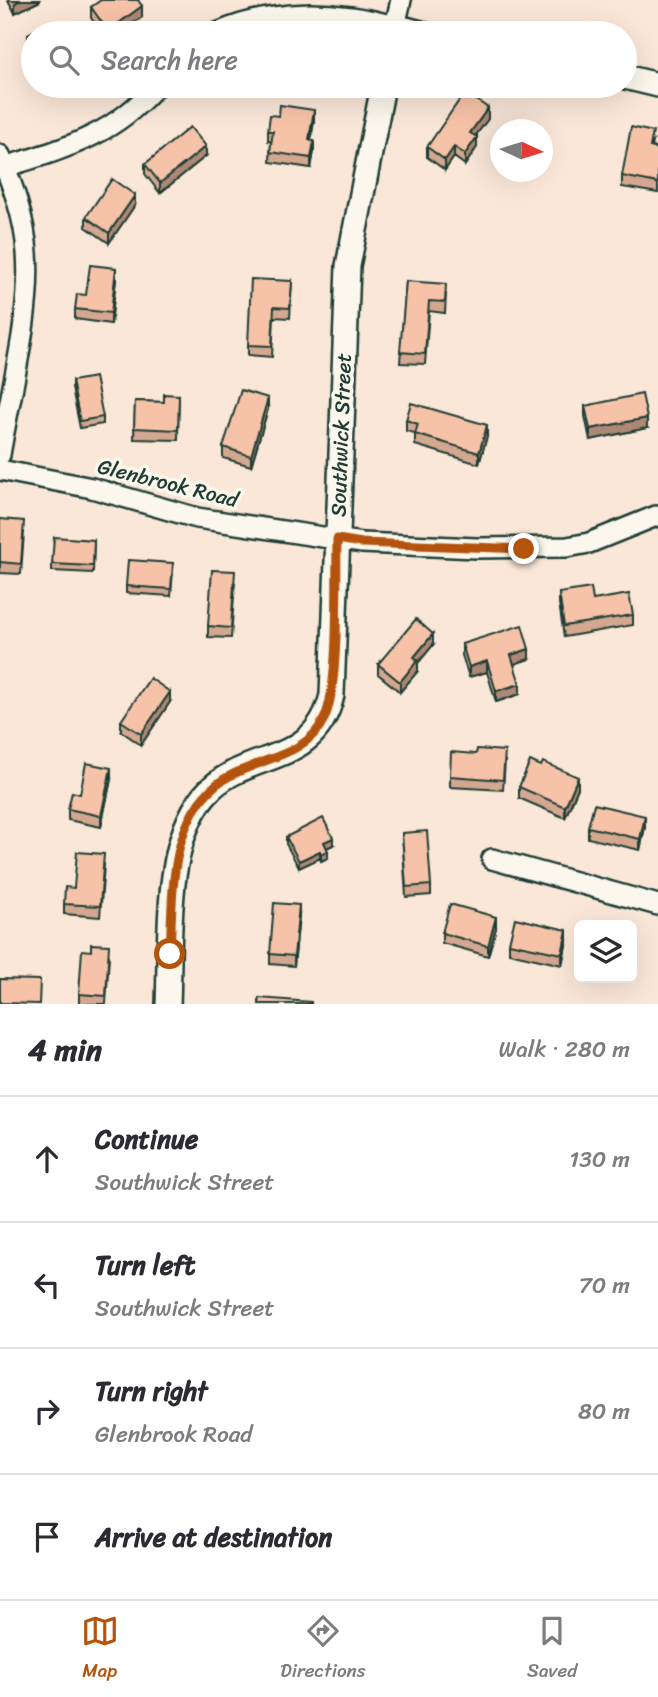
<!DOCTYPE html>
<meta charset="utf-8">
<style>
body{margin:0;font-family:Sriracha,sans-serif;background:#f7f7f7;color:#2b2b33}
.controls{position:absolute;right:21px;bottom:21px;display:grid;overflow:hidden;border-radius:10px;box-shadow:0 7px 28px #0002}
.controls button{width:63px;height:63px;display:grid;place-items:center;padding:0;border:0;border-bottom:2px solid #e1e1e2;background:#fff;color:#2b2b33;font:35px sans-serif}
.compass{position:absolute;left:490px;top:119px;width:63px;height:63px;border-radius:50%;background:#fff;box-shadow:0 7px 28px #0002;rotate:94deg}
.stop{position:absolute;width:21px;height:21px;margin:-16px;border:5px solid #b45309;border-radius:50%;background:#fff}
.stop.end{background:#b45309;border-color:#fff;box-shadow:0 2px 7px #0008}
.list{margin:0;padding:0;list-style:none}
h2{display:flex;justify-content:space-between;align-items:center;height:91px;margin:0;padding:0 28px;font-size:30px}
h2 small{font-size:23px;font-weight:400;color:#7c7c81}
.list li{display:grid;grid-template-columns:46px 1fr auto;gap:21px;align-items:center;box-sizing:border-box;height:126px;padding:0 28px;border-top:2px solid #e1e1e2}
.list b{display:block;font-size:26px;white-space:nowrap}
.list p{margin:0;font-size:23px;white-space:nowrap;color:#7c7c81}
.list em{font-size:23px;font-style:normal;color:#7c7c81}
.icon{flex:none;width:38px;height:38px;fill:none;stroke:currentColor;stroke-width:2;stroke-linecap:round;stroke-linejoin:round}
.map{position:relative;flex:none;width:658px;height:1004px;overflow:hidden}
.search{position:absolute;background:#fff;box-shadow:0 7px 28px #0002;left:21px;right:21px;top:21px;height:77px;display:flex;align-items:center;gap:18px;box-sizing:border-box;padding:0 24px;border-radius:38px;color:#7c7c81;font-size:26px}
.sheet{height:595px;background:#fff}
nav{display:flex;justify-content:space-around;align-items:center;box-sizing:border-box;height:98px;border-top:2px solid #e1e1e2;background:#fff;font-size:19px;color:#7c7c81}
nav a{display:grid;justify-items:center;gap:4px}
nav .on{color:#b45309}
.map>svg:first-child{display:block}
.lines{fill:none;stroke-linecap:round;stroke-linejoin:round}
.minor-casing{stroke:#1f3d34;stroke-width:24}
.tertiary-casing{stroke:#1f3d34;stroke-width:28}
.minor{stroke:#fbf7ec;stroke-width:19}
.tertiary{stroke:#fbf7ec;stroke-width:23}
.wall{fill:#d4a890;stroke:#1f3d34;stroke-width:2}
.shaded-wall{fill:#ad8876;stroke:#1f3d34;stroke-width:2}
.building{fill:#f7c3a8;stroke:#1f3d34;stroke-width:2}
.route{stroke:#b45309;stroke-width:9}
.labels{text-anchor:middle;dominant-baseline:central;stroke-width:7;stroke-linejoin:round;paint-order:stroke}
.street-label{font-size:21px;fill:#1f3d34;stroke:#fbf7ec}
</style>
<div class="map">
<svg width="658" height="1004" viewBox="0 0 658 1004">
<rect width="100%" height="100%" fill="#fae7d8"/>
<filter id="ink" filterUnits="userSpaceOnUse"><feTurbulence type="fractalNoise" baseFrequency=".0143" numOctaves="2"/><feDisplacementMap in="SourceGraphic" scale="14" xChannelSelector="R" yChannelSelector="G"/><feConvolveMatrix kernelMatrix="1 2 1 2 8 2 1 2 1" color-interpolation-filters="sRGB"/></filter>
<g filter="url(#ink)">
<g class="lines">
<defs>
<path id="minor" d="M217 33C276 8 334 10 395 26L401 0
M0 155C13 186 25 219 27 253 32 313 10 394 0 455
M5 167C66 148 113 136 156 86
M0 470 92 488 197 518 362 543 477 548 567 547 589 543 656 516
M492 859 658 905"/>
<path id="tertiary" d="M394 33 395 26 421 33
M625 77 658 85
M168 1004C171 942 163 846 204 796 243 748 315 770 332 695L348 266 383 86"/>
</defs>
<use href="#minor" class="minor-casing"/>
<use href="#tertiary" class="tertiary-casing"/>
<use href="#minor" class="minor"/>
<use href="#tertiary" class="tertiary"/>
</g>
<path class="wall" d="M8 0H40V1L15 13Z
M91 7 142 17 119 33H102L91 18Z
M33 33V54L28 44V34Z
M488 119 475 136 477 147 465 165 454 157 445 170 427 157V147Z
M314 121 311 140 314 151 311 168 270 162 271 142 268 141V131Z
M653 142 652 147 658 149V193L622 187V176Z
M206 156 160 193 145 174V164Z
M135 205 109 243 86 227V217Z
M116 279 111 324 75 319V309L86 295Z
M292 281 290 318 274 317 272 357 248 355V345Z
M406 281 446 294 445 313 429 311 425 364 400 363Z
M72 381 103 417V424L80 428 72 388Z
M179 395 178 440 134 439 135 401 164 402Z
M585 406 647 428 590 440 585 416Z
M268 409 251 466 223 458V447Z
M406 420 487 436 479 464 415 445V433L406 431Z
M0 519 24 532 21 574 0 573Z
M94 540 93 573 52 571V564Z
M173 570 171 596 126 593V586Z
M235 582 231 638 208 637V626Z
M559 593 593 600 633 615V625L564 637 559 603Z
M462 644 529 659 514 664 520 694 496 702 487 672 469 677 462 655Z
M433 645 418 663V671L400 692 378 674V664Z
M170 702 141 745 121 731V721Z
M505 761 503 790 450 787V776Z
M541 766 578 788 565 818 519 798V787Z
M111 779 101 827 68 820V809L80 794Z
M588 827H645L640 850 588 838Z
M402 833 431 885V895L406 897Z
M286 837 333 845 326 848 328 858 321 861 320 858 299 868 286 844Z
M104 865 100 917 64 914V904L74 888Z
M299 915 294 966 270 964V954Z
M496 928 488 956 442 943V933Z
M567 940 562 965 509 953V943Z
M91 951 109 956 106 1004H79V994Z"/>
<path class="shaded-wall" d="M21 0H40V1L15 13V3Z
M142 6V17L119 33H108V31Z
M54 86H65L54 92Z
M488 108V119L470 143V133Z
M314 110V121L309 150V140Z
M477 137V147L465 165V154Z
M314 141V151L311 168V158Z
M206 146V156L160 193V183Z
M454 147V157L445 170V160Z
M135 195V205L109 243V233Z
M116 268V279L111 324V313Z
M268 398V409L251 466V456Z
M647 418V428L590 440V429Z
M487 425V436L479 464V453Z
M433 634V645L418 663V671L400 692V682L414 657Z
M529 649V659L511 665V655Z
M487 661V672L469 677V667Z
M520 684V694L496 702V691Z
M170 692V702L141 745V734Z
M111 768V779L101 827V816Z
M578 777V788L565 818V807Z
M645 816V827L640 850V839Z
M333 838V845L324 849V842Z
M320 851V858L299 868V861Z
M328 851V858L321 861V854Z
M299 905V915L294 966V956Z
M496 917V928L488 956V946Z
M567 930V940L562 965V954Z"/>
<path class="building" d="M101 0H138L142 6 108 31 91 7Z
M44 25 48 33H33V43L28 34Z
M465 92 488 108 470 133 477 137 465 154 454 147 445 160 427 147Z
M280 105 314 110 309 140 314 141 311 158 270 152 273 131H268L270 115 279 116Z
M190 127 206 146 160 183 145 164Z
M631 127 653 132 650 147 658 149V183L622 176Z
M112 179 135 195 109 233 86 217Z
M90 265 116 268 111 313 75 309 77 294 86 295Z
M251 279 292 281 290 308 274 307 272 346 248 345Z
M406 281 446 284 445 302 429 301 425 354 400 352Z
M95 377 103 417 80 421 72 381Z
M241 390 268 398 251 456 223 447Z
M164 394 179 395 178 430 134 428 135 401 164 402Z
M642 394 647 418 590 429 585 406Z
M411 403 487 425 479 453 415 434 418 424 406 420Z
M0 519 24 521 21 564 0 562Z
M54 537 94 540 93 566 52 564Z
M128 560 173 563 171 589 126 586Z
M212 570 235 571 231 628 208 626Z
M591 588 593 600 629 594 633 615 564 626 559 593Z
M416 619 433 634 414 657 418 660 400 682 378 664Z
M522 625 529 649 511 655 520 684 496 691 487 661 469 667 462 644Z
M150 678 170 692 141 734 121 721Z
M477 749 505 751 503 780 450 776 451 752 476 754Z
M530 761 541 766 543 762 578 777 565 807 519 787Z
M86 763 111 768 101 816 68 809 72 792 80 794Z
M594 804 645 816 640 839 588 827Z
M323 818 333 838 324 842 328 851 321 854 320 851 299 861 286 837Z
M427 831 431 885 406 887 402 833Z
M77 852 104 854 100 906 64 904 65 887 74 888Z
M274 903 299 905 294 956 270 954Z
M450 904 496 917 488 946 442 933Z
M515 918 567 930 562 954 509 943Z
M91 944 109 945 106 996 79 994 82 950 91 951Z
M0 979 40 980 39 1004 0 1003Z
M259 998 311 1002V1004H259Z"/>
</g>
<g class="lines" filter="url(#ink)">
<path class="route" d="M170 954C173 898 168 823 217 784 231 773 248 768 265 761 288 753 313 743 324 719 340 688 336 580 337 539L362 543 524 549"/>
</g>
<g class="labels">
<g class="street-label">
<text transform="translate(341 435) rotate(-88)">Southwick Street</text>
<text transform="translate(168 483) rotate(14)">Glenbrook Road</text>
</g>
</g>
</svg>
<div class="controls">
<button><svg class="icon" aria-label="layers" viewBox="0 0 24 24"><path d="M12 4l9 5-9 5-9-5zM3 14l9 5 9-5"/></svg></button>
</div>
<svg class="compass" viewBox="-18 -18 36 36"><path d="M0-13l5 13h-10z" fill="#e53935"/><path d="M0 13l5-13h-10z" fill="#7c7c81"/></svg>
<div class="stop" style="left:170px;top:954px"></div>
<div class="stop end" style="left:524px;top:549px"></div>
<div class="search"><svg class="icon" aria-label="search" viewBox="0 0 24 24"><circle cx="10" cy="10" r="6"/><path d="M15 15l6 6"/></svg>Search here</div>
</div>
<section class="sheet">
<h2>4 min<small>Walk · 280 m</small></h2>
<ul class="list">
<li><svg class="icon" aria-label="ahead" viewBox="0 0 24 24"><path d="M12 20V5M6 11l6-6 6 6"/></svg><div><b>Continue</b><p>Southwick Street</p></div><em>130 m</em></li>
<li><svg class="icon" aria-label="left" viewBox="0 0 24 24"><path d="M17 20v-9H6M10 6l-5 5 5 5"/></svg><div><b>Turn left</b><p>Southwick Street</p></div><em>70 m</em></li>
<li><svg class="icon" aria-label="right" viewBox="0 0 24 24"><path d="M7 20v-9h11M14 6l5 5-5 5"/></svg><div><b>Turn right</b><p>Glenbrook Road</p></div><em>80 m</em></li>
<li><svg class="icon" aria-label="arrive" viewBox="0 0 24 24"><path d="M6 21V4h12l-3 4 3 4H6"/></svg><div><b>Arrive at destination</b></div></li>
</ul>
</section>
<nav>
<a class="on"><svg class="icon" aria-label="map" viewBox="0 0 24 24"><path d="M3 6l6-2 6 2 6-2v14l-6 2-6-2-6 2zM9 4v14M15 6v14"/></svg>Map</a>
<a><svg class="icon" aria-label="directions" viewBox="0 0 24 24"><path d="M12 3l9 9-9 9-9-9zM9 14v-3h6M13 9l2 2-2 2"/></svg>Directions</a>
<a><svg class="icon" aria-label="saved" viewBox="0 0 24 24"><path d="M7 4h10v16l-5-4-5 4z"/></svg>Saved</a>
</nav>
